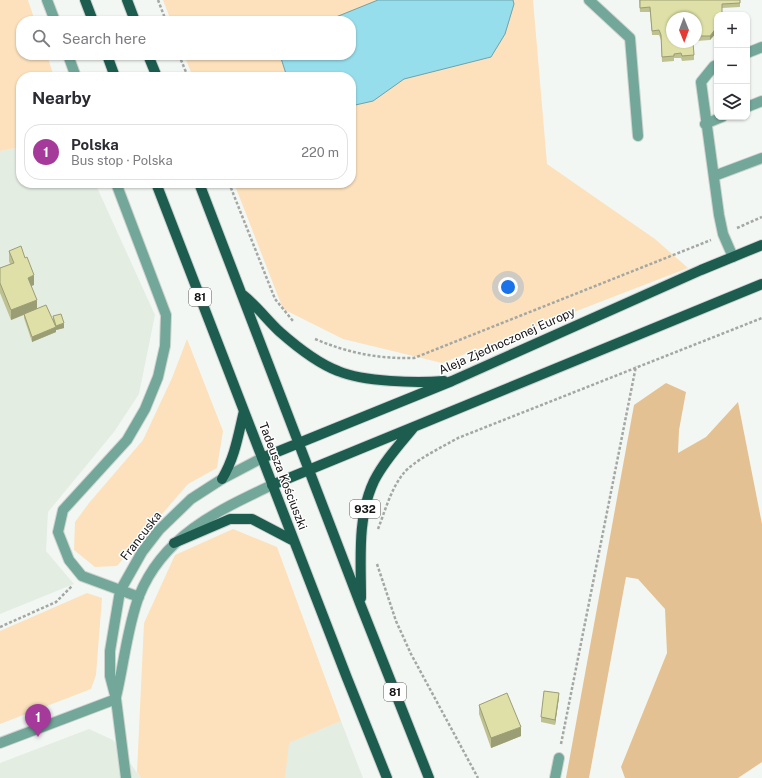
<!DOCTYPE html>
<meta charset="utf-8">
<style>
body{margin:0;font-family:"Public Sans",sans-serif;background:#f2f2f3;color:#2b2b33}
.controls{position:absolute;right:12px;top:12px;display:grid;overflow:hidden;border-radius:8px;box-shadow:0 1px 3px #0004}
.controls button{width:36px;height:36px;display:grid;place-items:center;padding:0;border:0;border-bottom:1px solid #e1e1e2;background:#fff;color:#2b2b33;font:20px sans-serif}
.compass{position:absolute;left:666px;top:12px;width:36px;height:36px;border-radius:50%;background:#fff;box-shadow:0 1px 3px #0004;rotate:179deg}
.you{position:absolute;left:508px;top:287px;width:14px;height:14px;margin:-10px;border:3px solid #fff;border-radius:50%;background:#1a73e8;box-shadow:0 0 0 6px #1a73e833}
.badge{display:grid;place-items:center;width:26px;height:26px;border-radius:50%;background:#a63a9a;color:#fff;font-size:13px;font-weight:700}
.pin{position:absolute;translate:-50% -33px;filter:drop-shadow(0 1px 2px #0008)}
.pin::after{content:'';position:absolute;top:21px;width:14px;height:12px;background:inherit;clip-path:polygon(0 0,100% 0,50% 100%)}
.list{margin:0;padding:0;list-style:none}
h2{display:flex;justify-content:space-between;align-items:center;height:52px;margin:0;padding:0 16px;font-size:17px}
h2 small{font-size:13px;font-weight:400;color:#7c7c81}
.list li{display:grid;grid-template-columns:26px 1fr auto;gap:12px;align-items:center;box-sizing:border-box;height:56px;margin:0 8px 8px;padding:0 8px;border:1px solid #e1e1e2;border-radius:16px}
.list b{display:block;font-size:15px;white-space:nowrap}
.list p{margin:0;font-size:13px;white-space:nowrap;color:#7c7c81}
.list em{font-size:13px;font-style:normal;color:#7c7c81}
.icon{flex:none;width:22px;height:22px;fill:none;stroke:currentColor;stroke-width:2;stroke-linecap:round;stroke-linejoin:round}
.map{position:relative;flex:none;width:762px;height:778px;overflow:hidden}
.search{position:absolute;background:#fff;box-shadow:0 1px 3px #0004;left:16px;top:16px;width:340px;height:44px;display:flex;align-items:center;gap:10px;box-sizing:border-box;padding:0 14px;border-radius:16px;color:#7c7c81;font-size:15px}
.panel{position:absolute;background:#fff;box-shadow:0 1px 3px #0004;left:16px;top:72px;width:340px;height:116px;border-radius:16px}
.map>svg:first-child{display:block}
.built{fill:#e3ede2}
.green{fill:#fce1bc}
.forest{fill:#e4c192}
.water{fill:#96deec;stroke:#6fa1ab}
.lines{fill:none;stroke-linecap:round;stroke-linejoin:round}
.minor-casing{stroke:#cfd3cf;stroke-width:12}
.major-casing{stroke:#cfd3cf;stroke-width:12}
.path{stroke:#a4a7a4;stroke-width:2.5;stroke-dasharray:3 2;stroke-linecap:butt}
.minor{stroke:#72a79a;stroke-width:10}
.major{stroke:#1d5d50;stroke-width:10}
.wall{fill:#bfc190}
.shaded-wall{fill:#9b9d75}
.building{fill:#dee0a7;stroke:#9b9d75}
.labels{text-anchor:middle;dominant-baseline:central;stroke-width:3;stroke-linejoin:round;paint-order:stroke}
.shield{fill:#fff;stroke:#5a5a5a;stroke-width:1}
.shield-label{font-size:11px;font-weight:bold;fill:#131413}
.street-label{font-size:12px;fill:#131413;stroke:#fff}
</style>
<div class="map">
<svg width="762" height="778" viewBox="0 0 762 778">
<rect width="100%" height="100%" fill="#f3f7f3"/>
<path class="built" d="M21 147V183H95L155 315 139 394 114 432 48 512 46 551 74 584 0 614V151Z
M341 721 363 778H205Z
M89 729 113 740 141 778H0V763Z"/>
<path class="green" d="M0 0H28L35 21H21V55H47L54 77H21V147L0 151Z
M163 0H533L547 164 655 239 688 268 442 363 343 339 283 309 234 183H351V77H193L184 55H351V21H171Z
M187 339 223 431 217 468 188 484 117 566 95 567 74 550 75 522 89 503 143 440 172 378Z
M233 529 277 547 341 721 289 743 285 778H141L137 772 144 623 175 555Z
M87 593 102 598 96 675 91 689 0 724V631Z"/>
<path class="forest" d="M666 383 686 392 679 430 678 453 706 437 738 402 762 524V762L738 778H625L621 767 667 653 665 609 638 579 626 577 589 778H566L634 405Z"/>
<path class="water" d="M378 0H513L514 4 505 34 491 57 404 79 373 101 351 106V77H287L280 55H351V21H326Z"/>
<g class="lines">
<defs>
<path id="minor" d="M47 0 55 21
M589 0 630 38 638 136
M747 53 762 47
M68 55 76 77
M717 65 714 66 701 82 719 215 723 234 733 257
M747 107 762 101
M705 124 722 117
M714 176 762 158
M116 183 166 315 165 346 158 377 145 409 127 440 63 510 58 532 69 560 82 576 139 597
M116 697C124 664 127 628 139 596 163 536 217 511 272 485
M0 743 116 699
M126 778 116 699 110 676V651L120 591 142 552 159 530 191 499 222 479 262 458
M555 778 559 758"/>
<path id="major" d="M85 0 93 21
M127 0 135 21
M107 55 115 77
M148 55 157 77
M156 183 347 678 387 778
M199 183 361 606 429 778
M243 295C257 306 267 320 280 332 297 347 317 363 338 371 364 382 416 383 444 381
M262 458 452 381 701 270 762 245
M222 479C235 457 238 436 244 411
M272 485 762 284
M174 543 230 519H252L294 541
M361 598C361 559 357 517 374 481 384 461 400 444 414 427"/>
</defs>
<use href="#minor" class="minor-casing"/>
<use href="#major" class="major-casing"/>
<path class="path" d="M158 0 166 21
M179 55 188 77
M229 183 275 299 293 321
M737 228 762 217
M315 339C348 353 379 359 414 358L711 240
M378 529C385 511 391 489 403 474 413 461 442 447 458 438L762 318
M377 564 396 621 411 654 478 778
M0 627 56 602 72 586
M561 744 636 366"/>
<use href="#minor" class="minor"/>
<use href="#major" class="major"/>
</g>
<path class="wall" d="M639 0H740V7L722 8 717 15V32L710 40 696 41V18H672L694 55V60L682 61 681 58H674V61L662 62 661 40 659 35H652L650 12H640Z
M9 251 34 285 31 286 37 309 53 321V316L64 328 56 330V328V332L32 342 24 318V315L11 320 0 293V268L10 264 9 261Z
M559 697 555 725 541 722V717Z
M479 705 521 736 491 748 479 714Z"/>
<path class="shaded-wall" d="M717 27V32L710 40V36Z
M34 275V285L28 287V278Z
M37 300V309L11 320V310Z
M64 323V328L56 330V326Z
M56 327V332L32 342V337Z
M559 693V697L555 725V720Z
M521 727V736L491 748V738Z"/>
<path class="building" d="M640 0H740V3L722 4V15H717V27L710 36H696V18H672V42H693L694 55 682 56 681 53 674 54V56L662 57 661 35 659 30 652 31 650 7 640 8Z
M21 246 25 258 27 257 34 275 28 278 37 300 11 310 0 283V268L14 263 9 251Z
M46 305 56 327 32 337 24 314Z
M61 314 64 323 56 326 53 316Z
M544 691 559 693 555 720 541 717Z
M507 693 521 727 491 738 479 705Z"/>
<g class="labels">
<g class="shield">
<rect x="189" y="288" width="22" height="18" rx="3"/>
<rect x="350" y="500" width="30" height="18" rx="3"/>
<rect x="384" y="683" width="22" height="18" rx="3"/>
</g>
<g class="shield-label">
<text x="200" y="297">81</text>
<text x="365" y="509">932</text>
<text x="395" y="692">81</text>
</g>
<g class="street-label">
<text transform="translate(507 341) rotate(-24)">Aleja Zjednoczonej Europy</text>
<text transform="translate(283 476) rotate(69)">Tadeusza Kościuszki</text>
<text transform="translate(141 536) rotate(-52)">Francuska</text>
</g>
</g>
</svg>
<div class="controls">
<button>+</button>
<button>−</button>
<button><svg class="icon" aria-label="layers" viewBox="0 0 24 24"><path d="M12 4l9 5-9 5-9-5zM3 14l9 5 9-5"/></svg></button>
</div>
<svg class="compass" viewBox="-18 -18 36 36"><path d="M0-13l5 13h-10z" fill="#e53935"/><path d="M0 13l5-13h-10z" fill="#7c7c81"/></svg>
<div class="you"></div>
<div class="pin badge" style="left:38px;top:737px">1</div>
<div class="search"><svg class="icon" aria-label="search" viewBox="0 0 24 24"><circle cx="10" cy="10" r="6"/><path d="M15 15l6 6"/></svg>Search here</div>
<section class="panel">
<h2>Nearby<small></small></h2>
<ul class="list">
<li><span class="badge">1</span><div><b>Polska</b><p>Bus stop · Polska</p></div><em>220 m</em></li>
</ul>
</section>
</div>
